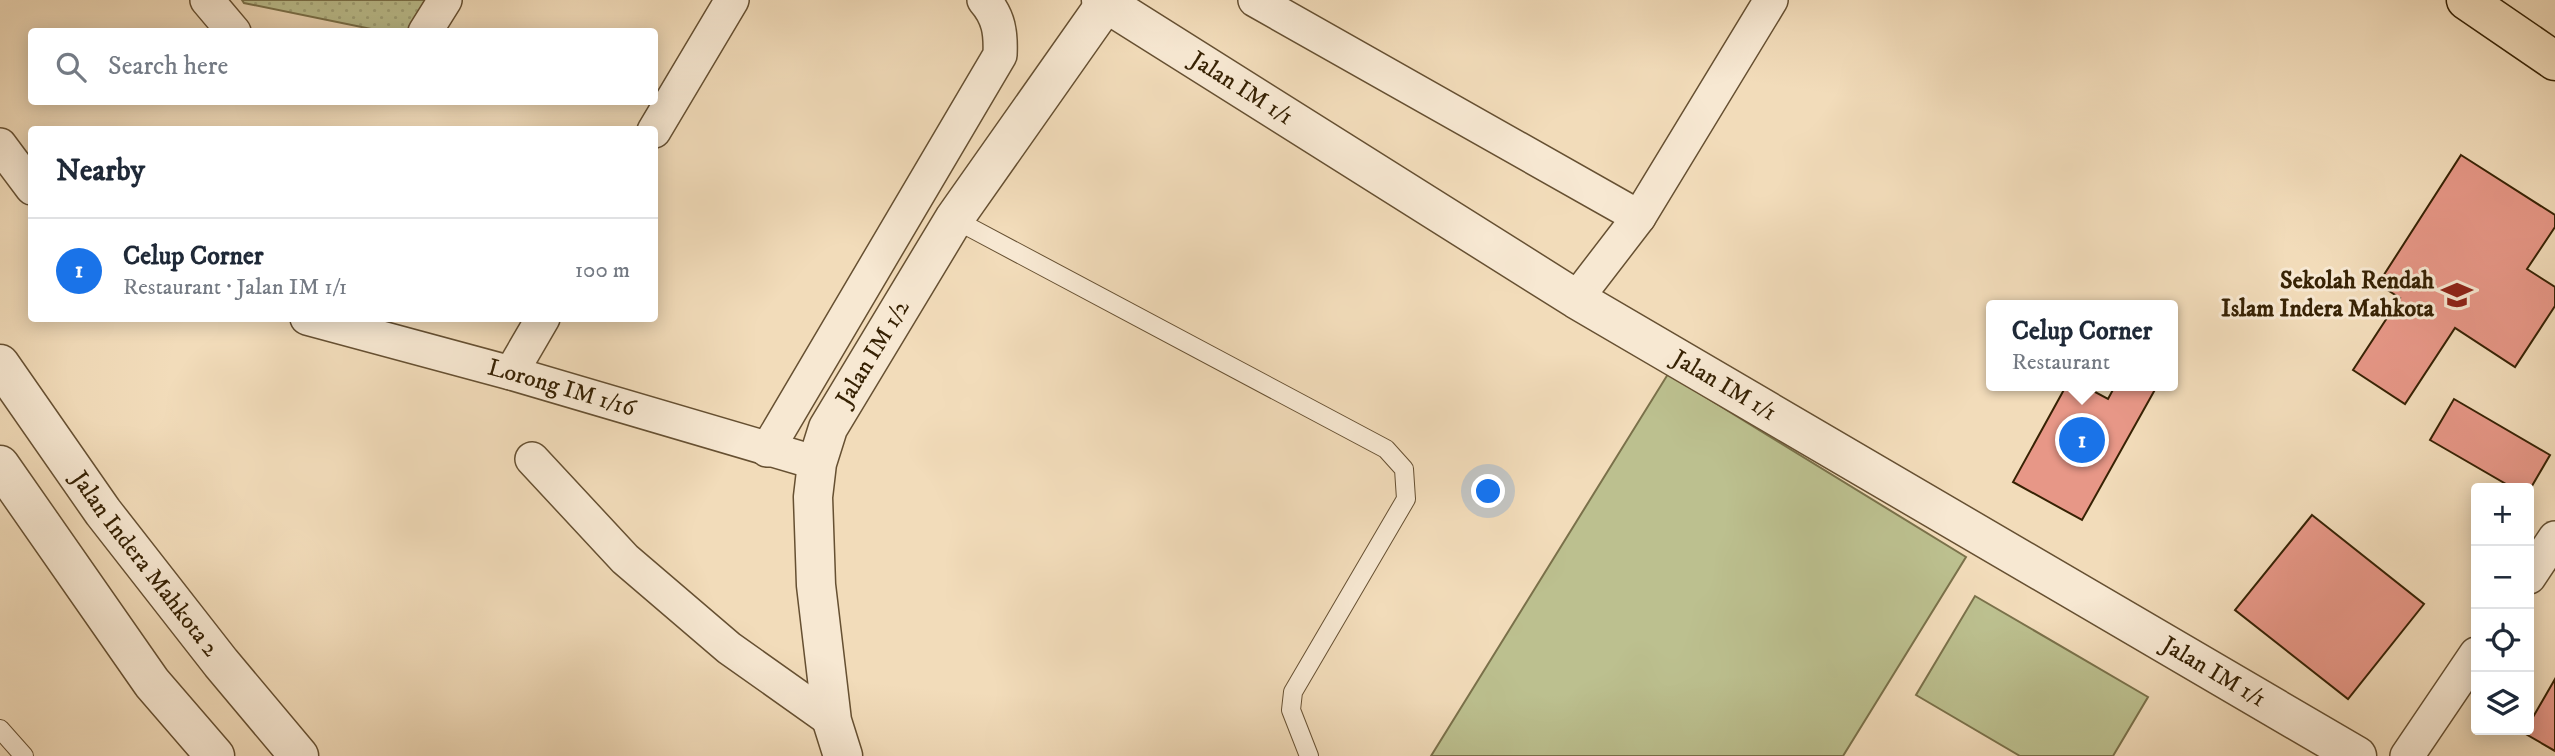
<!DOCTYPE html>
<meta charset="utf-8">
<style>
body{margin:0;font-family:"IM FELL DW Pica",serif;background:#f6f6f7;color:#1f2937}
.controls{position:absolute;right:21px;bottom:21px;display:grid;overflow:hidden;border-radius:7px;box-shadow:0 4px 18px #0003}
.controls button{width:63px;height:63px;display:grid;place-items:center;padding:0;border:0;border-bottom:2px solid #e0e1e3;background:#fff;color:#1f2937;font:35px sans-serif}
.you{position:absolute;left:1489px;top:492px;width:24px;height:24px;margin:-18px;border:5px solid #fff;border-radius:50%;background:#1a73e8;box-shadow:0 0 0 10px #1a73e833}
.badge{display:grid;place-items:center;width:46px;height:46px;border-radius:50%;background:#1a73e8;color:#fff;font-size:23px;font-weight:700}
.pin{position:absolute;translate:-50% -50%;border:4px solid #fff;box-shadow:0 2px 7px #0006}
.popup{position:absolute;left:1986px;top:300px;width:192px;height:91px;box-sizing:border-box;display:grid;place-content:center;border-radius:7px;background:#fff;filter:drop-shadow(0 2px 5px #0005);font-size:23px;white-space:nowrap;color:#747a83}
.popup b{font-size:26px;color:#1f2937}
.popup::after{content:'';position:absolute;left:50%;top:100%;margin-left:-14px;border:14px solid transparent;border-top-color:#fff}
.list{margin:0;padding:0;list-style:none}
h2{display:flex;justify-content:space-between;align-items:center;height:91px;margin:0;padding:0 28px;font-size:30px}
h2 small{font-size:23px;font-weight:400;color:#747a83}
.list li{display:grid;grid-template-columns:46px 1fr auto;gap:21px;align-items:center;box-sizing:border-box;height:105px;padding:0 28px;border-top:2px solid #e0e1e3}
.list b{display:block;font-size:26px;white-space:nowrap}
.list p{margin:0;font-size:23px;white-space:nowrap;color:#747a83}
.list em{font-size:23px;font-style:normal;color:#747a83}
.icon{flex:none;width:38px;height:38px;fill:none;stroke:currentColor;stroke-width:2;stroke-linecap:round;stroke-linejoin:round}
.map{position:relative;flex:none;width:2555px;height:756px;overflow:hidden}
.search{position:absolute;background:#fff;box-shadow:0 4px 18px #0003;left:28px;top:28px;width:630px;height:77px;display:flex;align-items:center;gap:18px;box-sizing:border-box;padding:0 24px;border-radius:7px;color:#747a83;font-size:26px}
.panel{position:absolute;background:#fff;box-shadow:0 4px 18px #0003;left:28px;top:126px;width:630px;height:196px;border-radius:7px}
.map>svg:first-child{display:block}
.park{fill:url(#park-dots);stroke:#7a714a;stroke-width:2}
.garden{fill:#bcc08f;stroke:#7a714a;stroke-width:2}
.building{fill:#e79787;stroke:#372204;stroke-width:2}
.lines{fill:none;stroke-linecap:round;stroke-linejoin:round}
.service-casing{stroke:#665032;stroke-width:20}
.minor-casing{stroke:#665032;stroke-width:36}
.tertiary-casing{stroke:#665032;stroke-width:41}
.primary-casing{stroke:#372204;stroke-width:41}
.service{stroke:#f7e8d2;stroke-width:18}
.minor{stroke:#f7e8d2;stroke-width:33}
.tertiary{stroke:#f7e8d2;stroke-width:38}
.primary{stroke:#f2dcba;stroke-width:38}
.labels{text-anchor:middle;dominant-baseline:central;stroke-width:6;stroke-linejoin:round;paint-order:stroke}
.street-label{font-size:24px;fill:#372204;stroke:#f7e8d2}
.poi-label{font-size:24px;font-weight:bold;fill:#372204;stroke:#f7e8d2;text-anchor:end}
</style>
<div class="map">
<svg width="2555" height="756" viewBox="0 0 2555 756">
<defs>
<pattern id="park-dots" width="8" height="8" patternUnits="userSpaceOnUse" patternTransform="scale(1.75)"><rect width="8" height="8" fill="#bcc08f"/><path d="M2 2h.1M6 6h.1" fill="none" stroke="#a2a57a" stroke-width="1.8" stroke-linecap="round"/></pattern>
</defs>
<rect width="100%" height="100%" fill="#f2dcba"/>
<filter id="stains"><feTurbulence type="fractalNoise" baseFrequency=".00286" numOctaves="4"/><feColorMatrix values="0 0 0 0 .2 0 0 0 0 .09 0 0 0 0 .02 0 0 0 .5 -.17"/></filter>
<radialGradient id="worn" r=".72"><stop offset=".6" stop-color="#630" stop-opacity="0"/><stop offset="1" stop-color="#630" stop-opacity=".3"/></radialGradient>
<path class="park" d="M242 0H430L411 32 381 31 244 3Z"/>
<path class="garden" d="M1668 374 1966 557 1843 756H1431Z
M1975 596 2148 697 2113 756H2020L1916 695Z"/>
<path class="building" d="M2461 155 2555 215V227L2527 269 2555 287V306L2515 367 2455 328 2405 404 2353 370 2400 298 2378 284Z
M2066 386H2084L2108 399 2115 386H2157L2082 520 2013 482Z
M2454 399 2550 455 2529 491V488H2513L2430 440Z
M2312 515 2424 604 2348 699 2235 610Z
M2555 679V751L2524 733 2529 730V724Z"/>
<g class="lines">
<defs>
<path id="service" d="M954 219 1386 449 1404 469 1406 499 1293 692 1291 710 1309 756
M0 729 24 756"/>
<g id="minor">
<path d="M207 0 234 32"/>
<path d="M1255 0 1639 217"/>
<path d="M425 32 445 0"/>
<path d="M654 131 732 0"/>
<path d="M0 145 32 188"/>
<path d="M1576 299 1639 217 1771 0"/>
<path id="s1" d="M307 318 511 373 817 463"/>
<path d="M511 373 543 318"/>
<path d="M767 450 1000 55C1001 33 999 17 984 0"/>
<path d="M532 459 625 559 729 648 832 721"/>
<path d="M2529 577 2555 538"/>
<path d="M2407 756 2476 654"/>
</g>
<g id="tertiary">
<path id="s2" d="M1101 0 1576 299 2357 756"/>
<path id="s3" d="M0 364 103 512 221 663 299 756"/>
<path d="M0 465 152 683 215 756"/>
<path id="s4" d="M843 756 832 721 816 585 813 497 817 463 828 428 954 219 1106 3"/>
</g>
<path id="primary" d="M2466 0 2555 61"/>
</defs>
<use href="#service" class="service-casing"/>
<use href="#minor" class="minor-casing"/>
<use href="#tertiary" class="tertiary-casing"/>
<use href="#primary" class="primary-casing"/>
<use href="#service" class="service"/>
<use href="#minor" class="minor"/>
<use href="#tertiary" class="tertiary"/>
<use href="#primary" class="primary"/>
</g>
<defs>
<symbol id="school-bare" viewBox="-9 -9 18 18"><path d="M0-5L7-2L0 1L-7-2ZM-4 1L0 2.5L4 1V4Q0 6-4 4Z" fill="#8f2418" stroke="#f7e8d2" stroke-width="2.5" paint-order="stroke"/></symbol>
</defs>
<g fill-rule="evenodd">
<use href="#school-bare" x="2435" y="273" width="44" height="44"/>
</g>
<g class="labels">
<g class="street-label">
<text stroke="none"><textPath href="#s2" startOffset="166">Jalan IM 1/1</textPath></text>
<text stroke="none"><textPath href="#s4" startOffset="420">Jalan IM 1/2</textPath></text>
<text stroke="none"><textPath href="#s2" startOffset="733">Jalan IM 1/1</textPath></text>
<text stroke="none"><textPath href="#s1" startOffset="264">Lorong IM 1/16</textPath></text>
<text stroke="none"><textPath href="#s3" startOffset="247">Jalan Indera Mahkota 2</textPath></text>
<text stroke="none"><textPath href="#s2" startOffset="1300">Jalan IM 1/1</textPath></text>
</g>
<g class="poi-label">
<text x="2434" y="281">Sekolah Rendah<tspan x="2434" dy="28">Islam Indera Mahkota</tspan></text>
</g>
</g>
<rect width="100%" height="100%" filter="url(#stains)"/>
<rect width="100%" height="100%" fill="url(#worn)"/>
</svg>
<div class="controls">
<button>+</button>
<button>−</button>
<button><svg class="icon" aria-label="locate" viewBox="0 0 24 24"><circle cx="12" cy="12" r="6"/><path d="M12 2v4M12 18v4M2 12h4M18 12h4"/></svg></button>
<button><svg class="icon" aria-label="layers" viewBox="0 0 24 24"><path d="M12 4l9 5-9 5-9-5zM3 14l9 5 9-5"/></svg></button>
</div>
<div class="you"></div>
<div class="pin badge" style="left:2082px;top:440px">1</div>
<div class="popup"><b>Celup Corner</b>Restaurant</div>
<div class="search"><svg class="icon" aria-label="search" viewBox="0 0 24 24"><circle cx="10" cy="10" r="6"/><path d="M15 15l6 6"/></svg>Search here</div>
<section class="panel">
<h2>Nearby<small></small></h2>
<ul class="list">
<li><span class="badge">1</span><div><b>Celup Corner</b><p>Restaurant · Jalan IM 1/1</p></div><em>100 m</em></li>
</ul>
</section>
</div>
